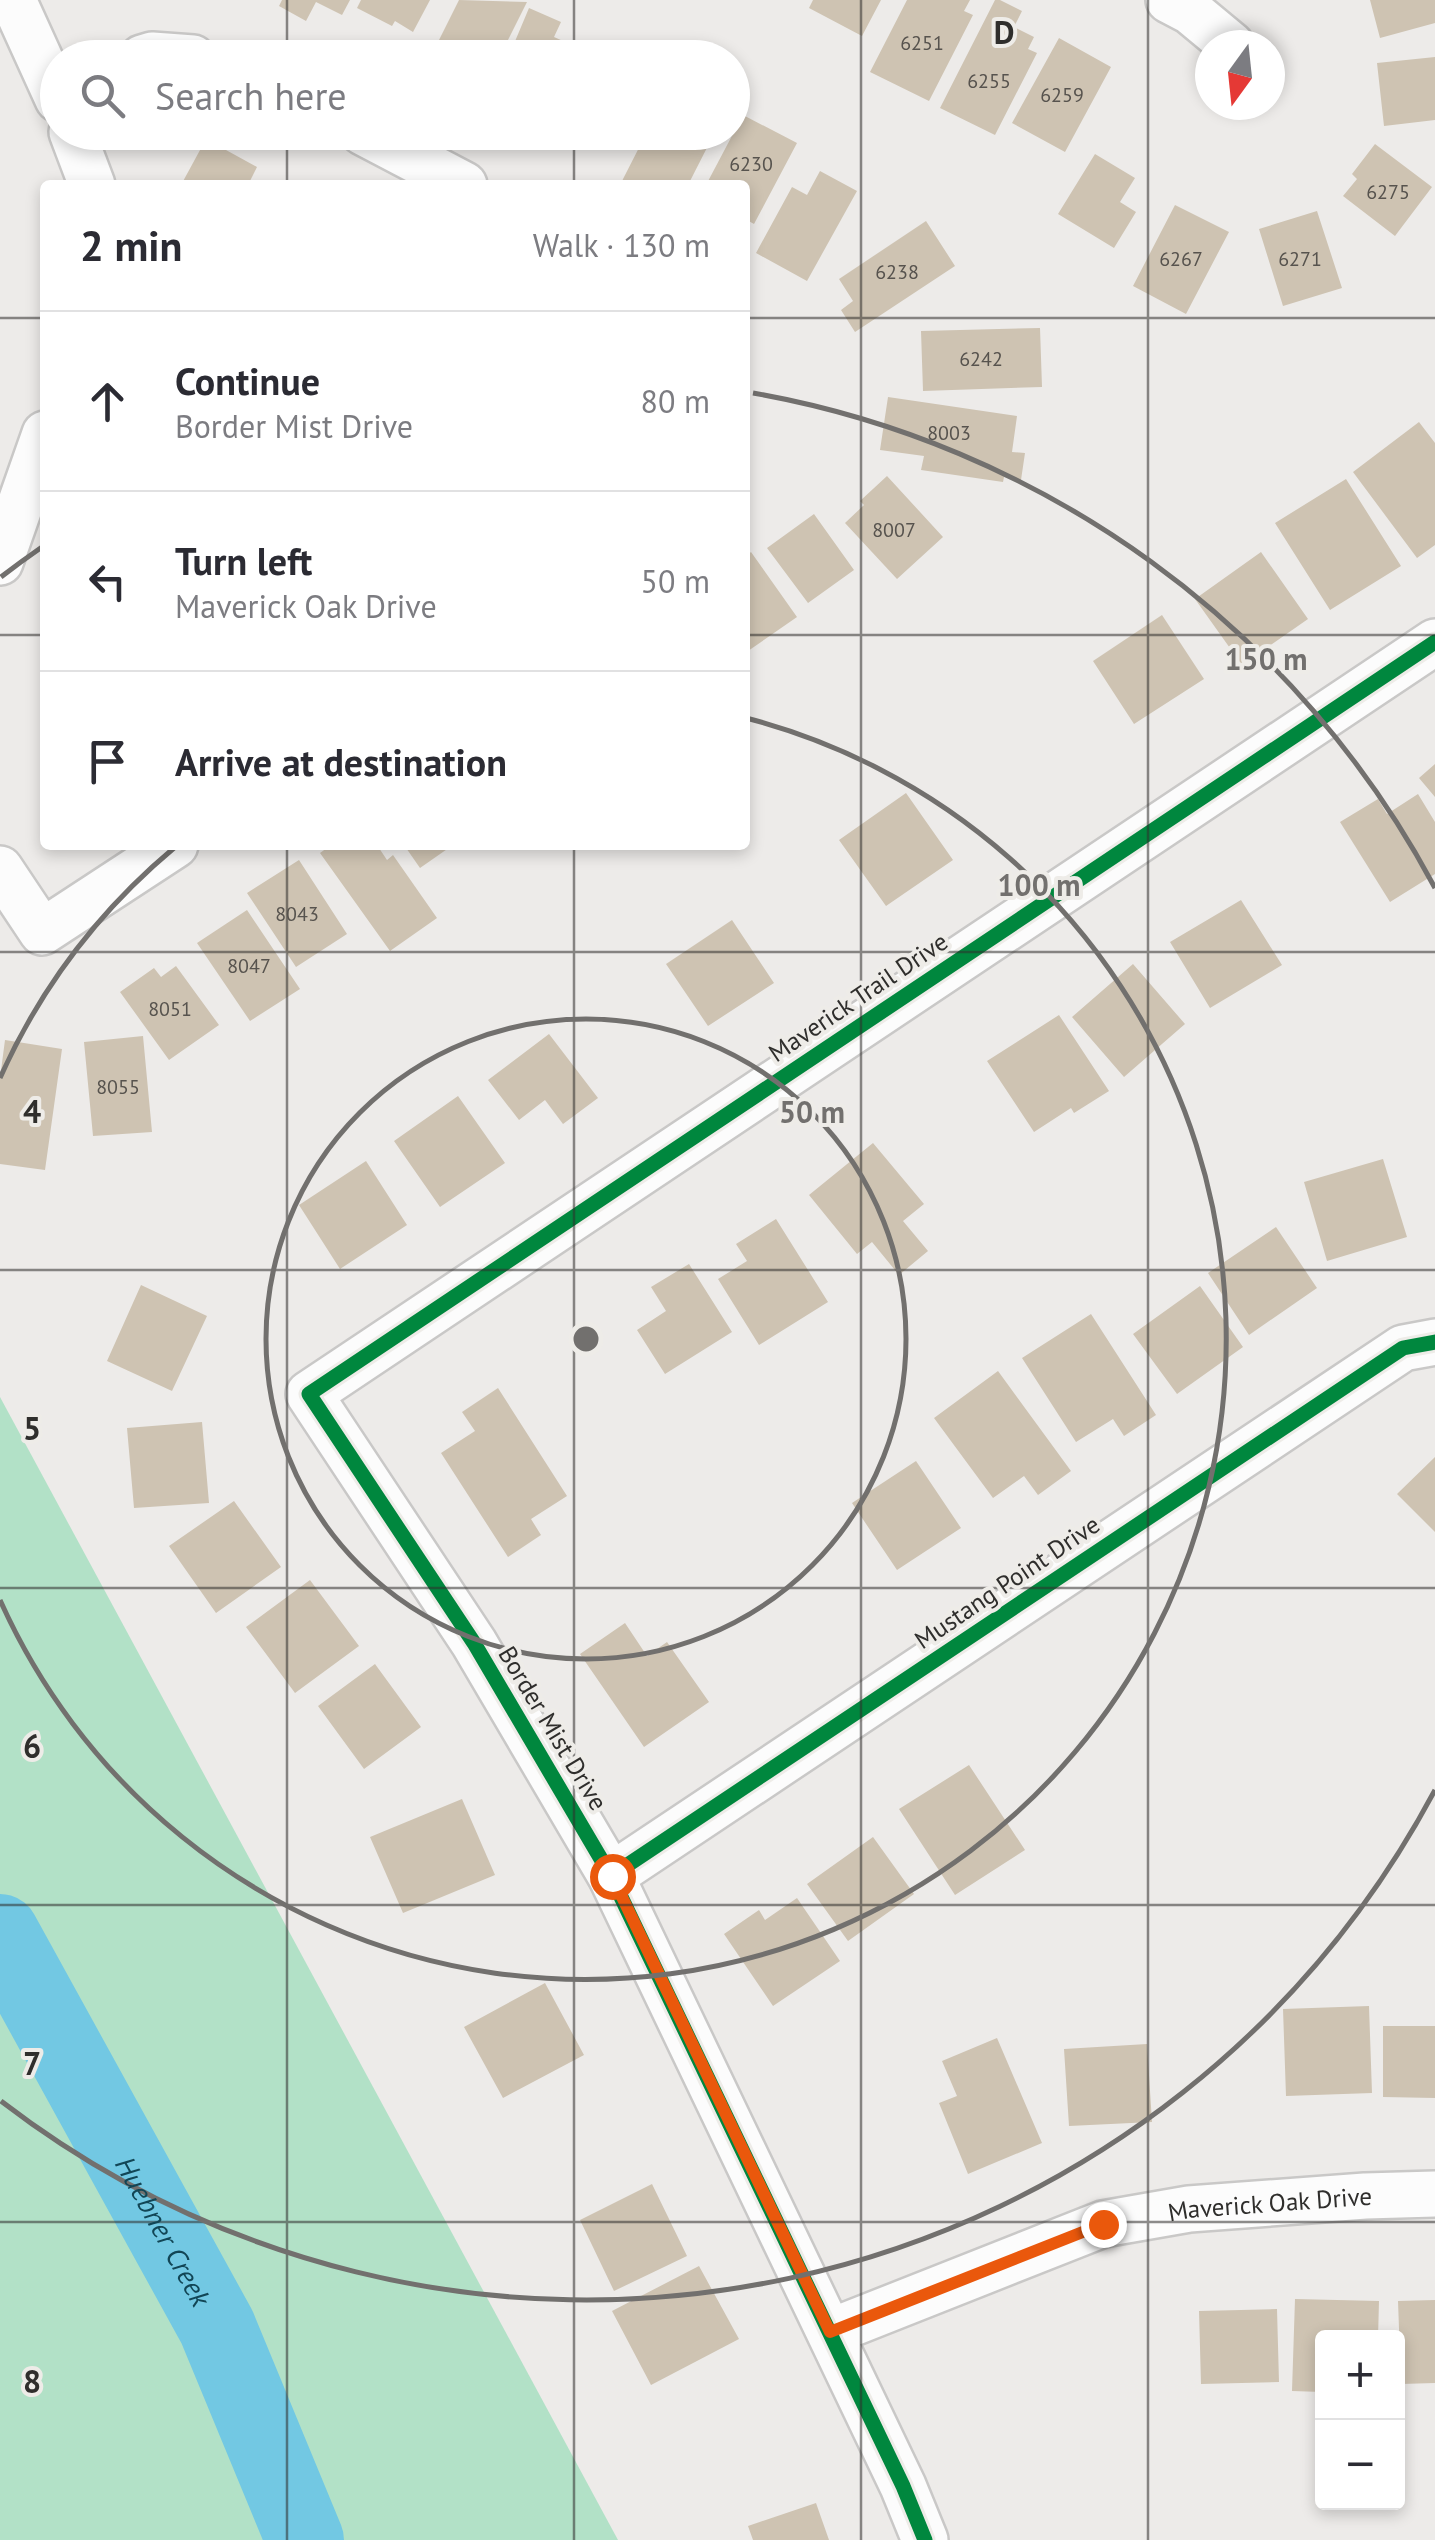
<!DOCTYPE html>
<meta charset="utf-8">
<style>
body{margin:0;font-family:"PT Sans",sans-serif;background:#f2f2f3;color:#2b2b33}
.controls{position:absolute;right:30px;bottom:30px;display:grid;overflow:hidden;border-radius:10px;box-shadow:0 5px 15px #0003}
.controls button{width:90px;height:90px;display:grid;place-items:center;padding:0;border:0;border-bottom:2px solid #e1e1e2;background:#fff;color:#2b2b33;font:50px sans-serif}
.compass{position:absolute;left:1195px;top:30px;width:90px;height:90px;border-radius:50%;background:#fff;box-shadow:0 5px 15px #0003;rotate:195deg}
.stop{position:absolute;width:30px;height:30px;margin:-22px;border:8px solid #ea580c;border-radius:50%;background:#fff}
.stop.end{background:#ea580c;border-color:#fff;box-shadow:0 2px 10px #0008}
.list{margin:0;padding:0;list-style:none}
h2{display:flex;justify-content:space-between;align-items:center;height:130px;margin:0;padding:0 40px;font-size:42px}
h2 small{font-size:32px;font-weight:400;color:#7c7c81}
.list li{display:grid;grid-template-columns:65px 1fr auto;gap:30px;align-items:center;box-sizing:border-box;height:180px;padding:0 40px;border-top:2px solid #e1e1e2}
.list b{display:block;font-size:38px;white-space:nowrap}
.list p{margin:0;font-size:32px;white-space:nowrap;color:#7c7c81}
.list em{font-size:32px;font-style:normal;color:#7c7c81}
.icon{flex:none;width:55px;height:55px;fill:none;stroke:currentColor;stroke-width:2;stroke-linecap:round;stroke-linejoin:round}
.map{position:relative;flex:none;width:1435px;height:2540px;overflow:hidden}
.search{position:absolute;background:#fff;box-shadow:0 5px 15px #0003;left:40px;top:40px;width:710px;height:110px;display:flex;align-items:center;gap:25px;box-sizing:border-box;padding:0 35px;border-radius:55px;color:#7c7c81;font-size:38px}
.panel{position:absolute;background:#fff;box-shadow:0 5px 15px #0003;left:40px;top:180px;width:710px;height:670px;border-radius:10px}
.map>svg:first-child{display:block}
.green{fill:#b2e1c7}
.lines{fill:none;stroke-linecap:round;stroke-linejoin:round}
.river{stroke:#72c8e3;stroke-width:78}
.building{fill:#cec3b2}
.street-casing{stroke:#c9c8c7;stroke-width:50}
.street{stroke:#fcfcfc;stroke-width:45}
.cycleway-casing{stroke:#eeece8;stroke-width:21}
.cycleway{stroke:#00873e;stroke-width:15}
.route{stroke:#ea580c;stroke-width:12}
.grid{fill:none;stroke:#2f2e2c;stroke-width:2.5;stroke-opacity:0.55}
.ring{fill:none;stroke:#72706e;stroke-width:5}
.labels{text-anchor:middle;dominant-baseline:central;stroke-width:8;stroke-linejoin:round;paint-order:stroke}
.number-label{font-size:20px;fill:#57534e}
.street-label{font-size:25px;fill:#2f2e2c;stroke:#eeece8}
.water-label{font-size:28px;font-style:italic;fill:#124656;stroke:#eeece8}
.grid-label{font-size:32px;text-anchor:middle;font-weight:bold;fill:#2f2e2c;stroke:#eeece8;stroke-width:8;stroke-linejoin:round;paint-order:stroke}
.centre{fill:#72706e;stroke:#eeece8;stroke-width:5}
.ring-label{font-size:30px;text-anchor:middle;font-weight:bold;fill:#72706e;stroke:#eeece8;stroke-width:8;stroke-linejoin:round;paint-order:stroke}
</style>
<div class="map">
<svg width="1435" height="2540" viewBox="0 0 1435 2540">
<rect width="100%" height="100%" fill="#edebe9"/>
<path class="green" d="M0 1397 618 2540H0Z"/>
<g class="lines">
<path class="river" id="s1" d="M0 1933 217 2327 305 2540"/>
</g>
<path class="building" d="M282 0H350L342 15 316 2 306 21 279 6Z
M361 0H430L413 32 395 21 392 26 357 8Z
M459 0 527 2 499 58H430Z
M813 0H881L862 36 809 8Z
M907 0H970L964 11 973 15 929 101 870 72Z
M995 0H1000L1022 11 1014 27 1034 37 1028 49 1037 53 995 135 940 108Z
M1370 0H1435V23L1380 38Z
M529 8 561 22 554 37 579 48 574 58H508Z
M1059 38 1111 67 1065 152 1012 123Z
M1435 57V120L1384 126 1377 63Z
M743 115 797 143 754 224 745 219V185H706Z
M585 132H627L621 148Z
M647 132H715L688 185H630L622 181Z
M206 139 257 167 248 185H181Z
M1375 144 1432 187 1395 236 1343 196 1357 179 1352 174Z
M1095 154 1135 178 1120 202 1136 212 1114 248 1058 214Z
M820 171 857 191 807 281 756 253 792 187 807 195Z
M1175 205 1229 232 1186 314 1133 286Z
M1317 211 1342 288 1283 306 1259 229Z
M926 221 955 266 855 332 841 310 853 301 839 279Z
M1040 328 1042 387 923 391 921 331Z
M888 397 1017 416 1012 452 1025 453 1021 480 1004 477 1003 482 921 470 924 456 880 450Z
M1419 422 1435 443V545L1417 558 1353 472Z
M887 476 943 537 897 579 845 523 864 505 860 501Z
M1346 479 1401 566 1330 610 1275 523Z
M814 514 854 570 808 603 767 548Z
M751 552 797 617 748 651 745 647V557Z
M1261 552 1308 619 1242 665 1195 599Z
M1162 615 1204 679 1134 724 1093 661Z
M1435 764V797L1419 778Z
M906 793 953 860 886 906 839 840Z
M1418 794 1435 822V874L1390 902 1340 822 1378 799 1387 814Z
M331 845H377L387 860 393 855 437 918 390 951 320 853Z
M404 845H453L420 868Z
M299 860 347 934 296 967 247 893Z
M1241 900 1282 965 1210 1008 1170 942Z
M247 910 300 989 250 1021 197 943Z
M732 920 774 983 708 1026 666 964Z
M1133 964 1185 1024 1124 1077 1072 1017Z
M176 966 219 1025 169 1060 120 992 154 968 161 977Z
M1059 1015 1109 1091 1074 1113 1071 1108 1034 1132 987 1061Z
M549 1034 598 1098 563 1124 545 1100 519 1120 488 1080Z
M143 1036 152 1132 93 1136 84 1042Z
M5 1040 62 1049 45 1170 0 1164V1078Z
M458 1096 505 1163 440 1207 394 1141Z
M873 1143 924 1204 903 1221 928 1251 899 1275 872 1242 857 1254 809 1195Z
M1383 1159 1407 1237 1327 1261 1304 1182Z
M366 1161 407 1225 340 1269 299 1205Z
M776 1219 828 1302 759 1345 718 1279 747 1261 736 1244Z
M1276 1227 1317 1288 1249 1335 1208 1273Z
M689 1264 732 1332 665 1374 637 1330 666 1311 651 1287Z
M141 1285 207 1316 172 1391 107 1361Z
M1200 1286 1243 1347 1177 1394 1133 1334Z
M1091 1314 1156 1415 1124 1436 1113 1419 1076 1442 1022 1358Z
M998 1371 1071 1471 1038 1495 1024 1476 993 1498 934 1418Z
M498 1388 567 1496 531 1519 541 1535 508 1557 441 1453 475 1431 462 1412Z
M202 1422 209 1503 134 1508 127 1428Z
M1435 1457V1532L1397 1494Z
M916 1461 961 1528 897 1570 852 1503Z
M234 1501 281 1567 216 1613 169 1546Z
M310 1580 359 1646 295 1693 246 1627Z
M625 1623 647 1656 667 1642 709 1702 644 1747 580 1654Z
M375 1664 421 1727 364 1769 318 1706Z
M969 1765 1025 1850 955 1895 899 1809Z
M462 1799 495 1875 403 1913 370 1837Z
M873 1837 914 1894 848 1941 807 1884Z
M797 1898 840 1961 773 2006 724 1934 759 1910 765 1920Z
M545 1983 584 2055 503 2098 464 2027Z
M1369 2006 1372 2093 1286 2096 1283 2009Z
M1383 2026H1435V2098L1383 2097Z
M997 2038 1042 2143 968 2174 939 2103 957 2096 942 2061Z
M1147 2044 1152 2122 1069 2126 1064 2049Z
M652 2184 687 2256 614 2291 580 2220Z
M699 2266 739 2339 651 2385 612 2311Z
M1295 2299 1379 2301 1378 2338H1322V2392L1292 2391Z
M1435 2300V2383L1401 2384 1398 2301Z
M1277 2309 1279 2382 1201 2384 1199 2311Z
M816 2503 829 2540H753L748 2526Z"/>
<g class="lines">
<defs>
<g id="street">
<path d="M13 0 58 99"/>
<path d="M1169 0 1190 11 1231 45"/>
<path d="M142 58 152 55 193 58"/>
<path d="M72 132 92 185"/>
<path d="M363 132 464 185"/>
<path d="M0 562 45 434"/>
<path d="M0 869 42 932 175 845"/>
<path d="M611 1876 1403 1348 1435 1342"/>
<path id="s2" d="M830 2332 1103 2224 1189 2209 1365 2196 1435 2194"/>
<path d="M925 2540 903 2486 611 1876 474 1643 309 1394 1435 642"/>
</g>
</defs>
<use href="#street" class="street-casing"/>
<use href="#street" class="street"/>
<defs>
<path id="cycleway" d="M611 1876 1403 1348 1435 1342
M925 2540 903 2486 611 1876 474 1643 309 1394 1435 642"/>
</defs>
<use href="#cycleway" class="cycleway-casing"/>
<use href="#cycleway" class="cycleway"/>
</g>
<g class="lines">
<path class="route" d="M612 1876 830 2332 1103 2224"/>
</g>
<path class="grid" d="M287 0V58M574 0V58M861 0V2540M1148 0V2540M287 132V185M574 132V185M0 318H45M745 318H1435M0 635H45M745 635H1435M287 845V2540M574 845V2540M0 952H1435M0 1270H1435M0 1588H1435M0 1905H1435M0 2222H1435"/>
<g class="ring">
<circle cx="586" cy="1339" r="320"/>
<path d="M0 1078A641 641 0 0 1 174 848M746 718A641 641 0 1 1 0 1600"/>
<path d="M1435 1790A961 961 0 0 1 1 2101M1 577A961 961 0 0 1 42 547M753 393A961 961 0 0 1 1435 888"/>
</g>
<g class="labels">
<g class="number-label">
<text x="922" y="43">6251</text>
<text x="989" y="81">6255</text>
<text x="1062" y="95">6259</text>
<text x="751" y="164">6230</text>
<text x="1388" y="192">6275</text>
<text x="1181" y="259">6267</text>
<text x="1300" y="259">6271</text>
<text x="897" y="272">6238</text>
<text x="981" y="359">6242</text>
<text x="949" y="433">8003</text>
<text x="894" y="530">8007</text>
<text x="297" y="914">8043</text>
<text x="249" y="966">8047</text>
<text x="170" y="1009">8051</text>
<text x="118" y="1087">8055</text>
</g>
<g class="street-label">
<text transform="translate(858 997) rotate(-34)">Maverick Trail Drive</text>
<text transform="translate(1007 1582) rotate(-34)">Mustang Point Drive</text>
<text transform="translate(553 1728) rotate(59)">Border Mist Drive</text>
<text stroke="none"><textPath href="#s2" startOffset="462">Maverick Oak Drive</textPath></text>
</g>
<g class="water-label">
<text stroke="none"><textPath href="#s1" startOffset="340">Huebner Creek</textPath></text>
</g>
</g>
<g class="grid-label">
<text x="1004" y="44">D</text>
<text x="32" y="1123">4</text>
<text x="32" y="1440">5</text>
<text x="32" y="1758">6</text>
<text x="32" y="2075">7</text>
<text x="32" y="2393">8</text>
</g>
<circle cx="586" cy="1339" r="15" class="centre"/>
<g class="ring-label">
<text x="1266" y="670">150 m</text>
<text x="1039" y="896">100 m</text>
<text x="812" y="1123">50 m</text>
</g>
</svg>
<div class="controls">
<button>+</button>
<button>−</button>
</div>
<svg class="compass" viewBox="-18 -18 36 36"><path d="M0-13l5 13h-10z" fill="#e53935"/><path d="M0 13l5-13h-10z" fill="#7c7c81"/></svg>
<div class="stop" style="left:612px;top:1876px"></div>
<div class="stop end" style="left:1103px;top:2224px"></div>
<div class="search"><svg class="icon" aria-label="search" viewBox="0 0 24 24"><circle cx="10" cy="10" r="6"/><path d="M15 15l6 6"/></svg>Search here</div>
<section class="panel">
<h2>2 min<small>Walk · 130 m</small></h2>
<ul class="list">
<li><svg class="icon" aria-label="ahead" viewBox="0 0 24 24"><path d="M12 20V5M6 11l6-6 6 6"/></svg><div><b>Continue</b><p>Border Mist Drive</p></div><em>80 m</em></li>
<li><svg class="icon" aria-label="left" viewBox="0 0 24 24"><path d="M17 20v-9H6M10 6l-5 5 5 5"/></svg><div><b>Turn left</b><p>Maverick Oak Drive</p></div><em>50 m</em></li>
<li><svg class="icon" aria-label="arrive" viewBox="0 0 24 24"><path d="M6 21V4h12l-3 4 3 4H6"/></svg><div><b>Arrive at destination</b></div></li>
</ul>
</section>
</div>
